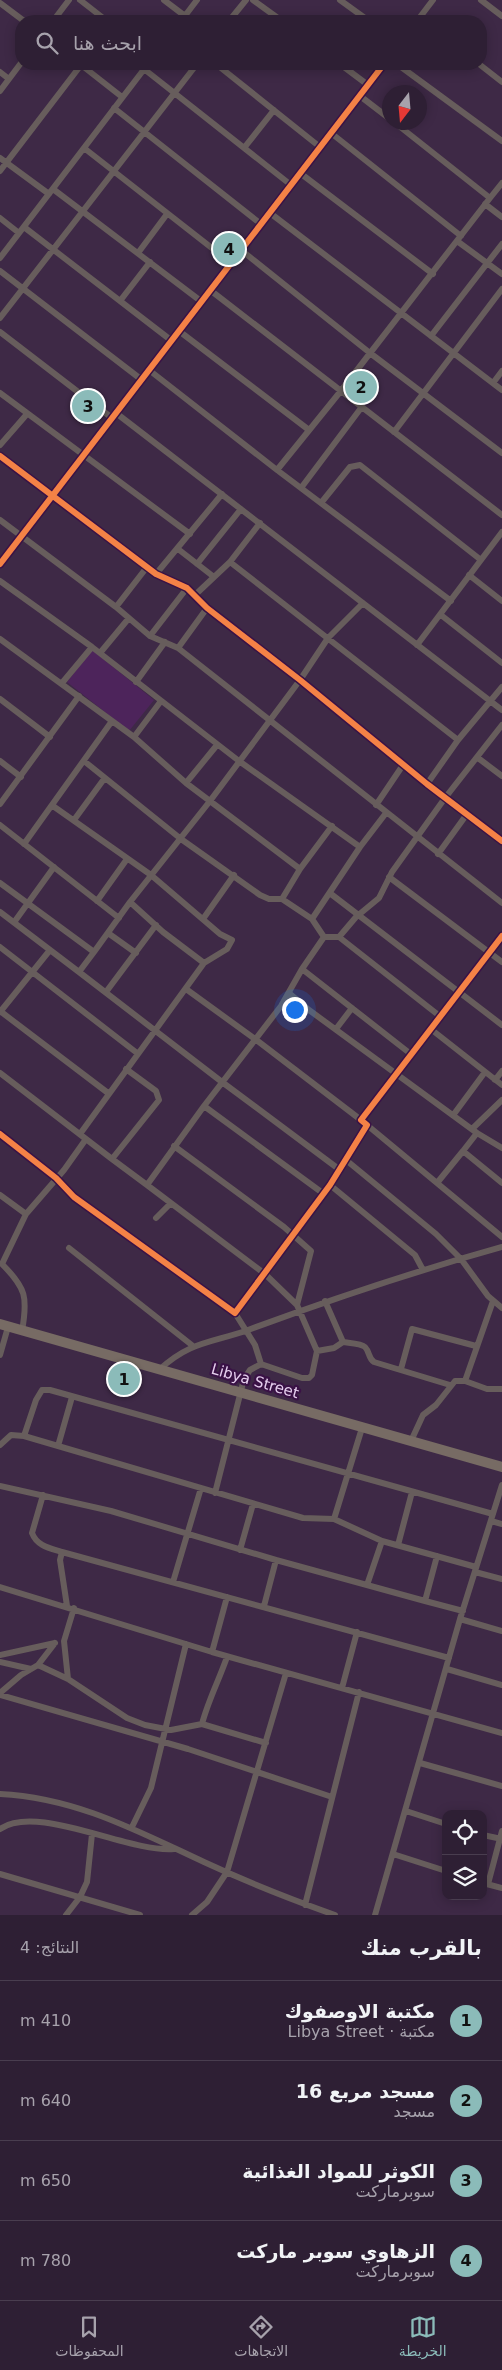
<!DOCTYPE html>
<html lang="ar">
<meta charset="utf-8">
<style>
body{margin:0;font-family:"DejaVu Sans",Vazirmatn,sans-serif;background:#3a2c40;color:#f1f3f6;direction:rtl}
.controls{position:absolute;right:15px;bottom:15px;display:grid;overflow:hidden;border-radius:10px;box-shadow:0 2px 12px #0003}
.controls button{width:45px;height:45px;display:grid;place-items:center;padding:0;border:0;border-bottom:1px solid #493d4f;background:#2e1f34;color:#f1f3f6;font:25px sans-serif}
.compass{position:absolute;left:382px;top:85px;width:45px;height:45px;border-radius:50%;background:#2e1f34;box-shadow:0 2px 12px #0003;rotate:196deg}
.you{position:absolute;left:294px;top:1009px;width:18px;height:18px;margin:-12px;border:4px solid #fff;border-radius:50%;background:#1a73e8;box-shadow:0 0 0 8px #1a73e833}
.badge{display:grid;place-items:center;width:32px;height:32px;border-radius:50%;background:#8bbbb9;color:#111;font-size:16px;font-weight:700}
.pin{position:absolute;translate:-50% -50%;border:2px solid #fff;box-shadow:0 1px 5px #0006}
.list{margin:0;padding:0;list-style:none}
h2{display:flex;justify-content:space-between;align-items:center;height:65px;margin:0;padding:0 20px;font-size:21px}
h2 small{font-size:16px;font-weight:400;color:#a7a2ac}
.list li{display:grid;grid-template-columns:32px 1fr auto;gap:15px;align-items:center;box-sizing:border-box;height:80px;padding:0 20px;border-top:1px solid #493d4f}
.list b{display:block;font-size:19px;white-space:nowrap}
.list p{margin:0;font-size:16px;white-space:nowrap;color:#a7a2ac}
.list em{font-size:16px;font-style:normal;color:#a7a2ac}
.icon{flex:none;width:28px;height:28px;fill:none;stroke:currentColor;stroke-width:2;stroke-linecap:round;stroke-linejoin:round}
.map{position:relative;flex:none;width:502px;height:1915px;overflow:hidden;direction:ltr}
.search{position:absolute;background:#2e1f34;box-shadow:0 2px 12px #0003;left:15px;right:15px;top:15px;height:55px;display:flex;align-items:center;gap:12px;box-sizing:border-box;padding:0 18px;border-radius:20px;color:#a7a2ac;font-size:19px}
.sheet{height:385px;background:#2e1f34}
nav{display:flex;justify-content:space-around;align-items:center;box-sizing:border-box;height:70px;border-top:1px solid #493d4f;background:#2e1f34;font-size:14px;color:#a7a2ac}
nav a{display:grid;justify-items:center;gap:2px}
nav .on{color:#8bbbb9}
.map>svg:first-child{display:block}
.built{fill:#4d245b}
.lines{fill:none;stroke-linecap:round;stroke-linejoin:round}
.minor{stroke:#675d5c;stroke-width:6}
.highway{stroke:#776b64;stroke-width:10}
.cycleway-casing{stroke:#3a1246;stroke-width:9}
.cycleway{stroke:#f48246;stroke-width:6}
.labels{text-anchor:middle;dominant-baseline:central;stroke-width:4.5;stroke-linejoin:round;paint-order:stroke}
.street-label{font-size:15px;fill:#e5ceee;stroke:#3a1246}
</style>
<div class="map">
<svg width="502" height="1915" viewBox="0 0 502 1915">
<rect width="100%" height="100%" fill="#3e2946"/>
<path class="built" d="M92 650 154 700 129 731 67 682Z"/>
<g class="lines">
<path class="minor" d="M80 0 107 21
M164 0 185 16
M253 0 282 21
M340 0 369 21
M481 0 502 16
M0 3 24 21
M53 21 69 0
M181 21 197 0
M229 21 246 0
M417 21 433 0
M80 64 122 97
M216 64 320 147
M340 64 368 85
M397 64 502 141
M479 64 502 82
M144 69 291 185
M0 72 9 79
M0 91 21 63
M360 96 390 119
M114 108 261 224
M394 122 490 198 502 183
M331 133 461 236
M84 148 231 263
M244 148 274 110
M0 158 49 194
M0 171 81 65
M300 173 433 274
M53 189 202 302
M485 204 502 217
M270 213 502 390
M0 218 19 233
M24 227 172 341
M457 241 502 274
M241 250 370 353 502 453
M138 253 167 214
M0 258 148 64
M0 271 142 380
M210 290 502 515
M120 301 150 262
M0 318 197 64
M179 331 309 430
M0 332 112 418
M431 336 502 244
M149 370 277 470 451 601
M493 383 502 371
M0 393 190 534
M116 413 502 710
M394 432 502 289
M0 445 27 414
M0 456 156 574 187 588 207 608 300 680 427 784 502 841
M277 470 340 392 490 198
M301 488 361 408
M321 503 350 467 360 465 481 560
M0 520 116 607 150 636 178 648 502 903
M178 549 214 577
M230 562 458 740
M0 564 384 64
M197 564 241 509
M156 574 222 494
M469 575 502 601
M0 581 92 647 239 761 360 847
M195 595 230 562 260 523
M116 607 147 567
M441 615 502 663
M150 636 187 588
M0 639 134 737 186 783 300 869
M417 645 502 532
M178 648 207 608
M100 653 129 618
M136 682 165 642
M62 683 92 647
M0 699 50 737
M134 737 161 701
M478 758 502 776
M0 761 21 777
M84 761 181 839 260 895 269 899H282
M186 783 217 745
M427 784 458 740 502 687
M0 804 79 696
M376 805 403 765
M53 806 151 875 220 934 232 940 227 949 204 963 80 1134
M74 820 104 779
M0 825 119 918
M24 844 112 721
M438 854 467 814
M389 877 502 962
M0 883 94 952 79 972 222 1082 340 1170
M331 894 502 1025
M97 901 127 859
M130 902 163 932 204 963
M0 912 79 972
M203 919 234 875
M312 919 360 847 386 813
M15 921 54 867
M108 933 136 953
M324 937H339
M0 947 137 1053
M94 952 130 902 210 801 300 680 328 638 363 603
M302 969 412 1055
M186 989 255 1039 361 1120
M106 992 156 925
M289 993 309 1010 477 1133 463 1151 502 1183
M0 1011 108 1093
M0 1012 50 950
M441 1017 339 937 356 917 379 898 392 872 445 798 502 725
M336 1029 352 1008
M432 1030 502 1085
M126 1069 156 1091 159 1100 112 1159 147 1185
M0 1073 112 1159
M495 1080 502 1071
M204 1106 281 1006 302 969 324 937 312 919 282 899 300 869 332 826
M454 1114 485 1072
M367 1125 502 1237
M472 1129 502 1100
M477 1133 502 1148
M0 1134 56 1178 74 1197 235 1313 330 1185 367 1125 361 1120 502 936
M174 1146 284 1227 311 1251 297 1305 317 1351 312 1375 309 1378H302L261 1364 250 1370 244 1379 215 1493
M346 1160 436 1234 461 1259 488 1296 502 1308
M437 1183 463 1151
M330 1185 415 1255 423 1270
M0 1195 26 1214
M156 1218 170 1204
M69 1248 193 1346
M325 1301 343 1342
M297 1305 265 1274 147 1185 204 1106 324 1194
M235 1313 255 1345 261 1364
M22 1331C28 1297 26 1288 2 1264L26 1214 64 1170 86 1139
M317 1351 334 1348 343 1342C349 1343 361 1343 365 1347 370 1352 368 1358 374 1362L450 1385
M0 1355 8 1327
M401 1369 412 1329 476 1346
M159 1370C190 1341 212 1343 248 1330 332 1299 416 1271 502 1247
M465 1381 493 1301
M24 1436 36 1400 42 1390H50L493 1514
M411 1441 423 1415 436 1405 455 1381H465L487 1389H502
M0 1445 11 1435 24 1436 303 1518 334 1519 362 1428
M58 1446 72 1397
M0 1486 111 1511 276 1560 264 1606
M43 1495 32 1533C37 1546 49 1548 62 1552L60 1560 67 1606
M334 1519 382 1541 476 1567
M491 1521 502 1524
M398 1545 412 1492
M240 1550 253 1504
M62 1552 449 1658
M437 1556 425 1601 463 1611
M276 1560 425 1601
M475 1572 502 1579
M173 1582 201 1488
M367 1585 382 1541
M0 1587 212 1652 502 1733
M460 1619 502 1631
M212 1652 227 1597
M0 1655 55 1643
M0 1662 31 1669
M38 1665 68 1679 127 1718 145 1725 171 1730 202 1724 266 1743
M447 1669 502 1685
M68 1679 64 1641 74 1608
M342 1688 357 1632
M0 1693 21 1675 38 1665 55 1643
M0 1695 188 1749 332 1797
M202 1724C208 1701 219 1680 227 1657
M420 1763 502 1786
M0 1794C77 1798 137 1831 204 1862 247 1882 290 1899 335 1915
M406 1811 446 1824
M132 1827 151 1788 186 1644
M0 1829C37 1803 128 1853 174 1849
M483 1835 502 1839
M393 1854 446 1871
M0 1874 140 1915
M483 1883 502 1888
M488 1884 502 1831
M305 1905 359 1692
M66 1915 80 1897 87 1882 92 1834
M192 1915 207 1902 227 1872 286 1673
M375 1915 460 1619 502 1485"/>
<path class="highway" d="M0 1324 502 1467"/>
<defs>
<path id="cycleway" d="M0 456 156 574 187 588 207 608 300 680 427 784 502 841
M0 564 384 64
M0 1134 56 1178 74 1197 235 1313 330 1185 367 1125 361 1120 502 936"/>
</defs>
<use href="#cycleway" class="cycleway-casing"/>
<use href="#cycleway" class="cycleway"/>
</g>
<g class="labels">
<g class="street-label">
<text transform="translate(255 1381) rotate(16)">Libya Street</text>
</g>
</g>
</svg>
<div class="controls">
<button><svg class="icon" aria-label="locate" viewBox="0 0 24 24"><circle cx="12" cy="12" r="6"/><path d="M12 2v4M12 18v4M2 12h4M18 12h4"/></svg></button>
<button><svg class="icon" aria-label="layers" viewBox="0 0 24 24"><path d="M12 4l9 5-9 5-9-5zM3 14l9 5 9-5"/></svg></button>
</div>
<svg class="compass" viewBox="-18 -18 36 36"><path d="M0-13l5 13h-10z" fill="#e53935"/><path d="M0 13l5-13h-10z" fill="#a7a2ac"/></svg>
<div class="you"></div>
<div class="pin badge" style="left:124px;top:1379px">1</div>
<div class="pin badge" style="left:361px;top:387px">2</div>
<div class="pin badge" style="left:88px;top:406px">3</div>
<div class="pin badge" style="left:229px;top:249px">4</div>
<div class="search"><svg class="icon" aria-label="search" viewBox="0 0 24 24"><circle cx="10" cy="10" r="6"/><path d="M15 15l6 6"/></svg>ابحث هنا</div>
</div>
<section class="sheet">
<h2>بالقرب منك<small>النتائج: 4</small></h2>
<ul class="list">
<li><span class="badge">1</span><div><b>مكتبة الاوصفوك</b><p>مكتبة · Libya Street</p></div><em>410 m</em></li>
<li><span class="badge">2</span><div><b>مسجد مربع 16</b><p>مسجد</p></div><em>640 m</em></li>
<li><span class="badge">3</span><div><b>الكوثر للمواد الغذائية</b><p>سوبرماركت</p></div><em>650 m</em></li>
<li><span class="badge">4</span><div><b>الزهاوي سوبر ماركت</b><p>سوبرماركت</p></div><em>780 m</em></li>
</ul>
</section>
<nav>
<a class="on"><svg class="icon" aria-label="map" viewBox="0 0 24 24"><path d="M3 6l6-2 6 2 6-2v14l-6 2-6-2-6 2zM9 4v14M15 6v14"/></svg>الخريطة</a>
<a><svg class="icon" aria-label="directions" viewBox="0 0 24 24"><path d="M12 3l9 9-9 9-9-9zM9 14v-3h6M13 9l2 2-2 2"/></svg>الاتجاهات</a>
<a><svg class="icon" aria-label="saved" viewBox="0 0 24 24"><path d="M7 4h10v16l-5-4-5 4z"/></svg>المحفوظات</a>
</nav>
